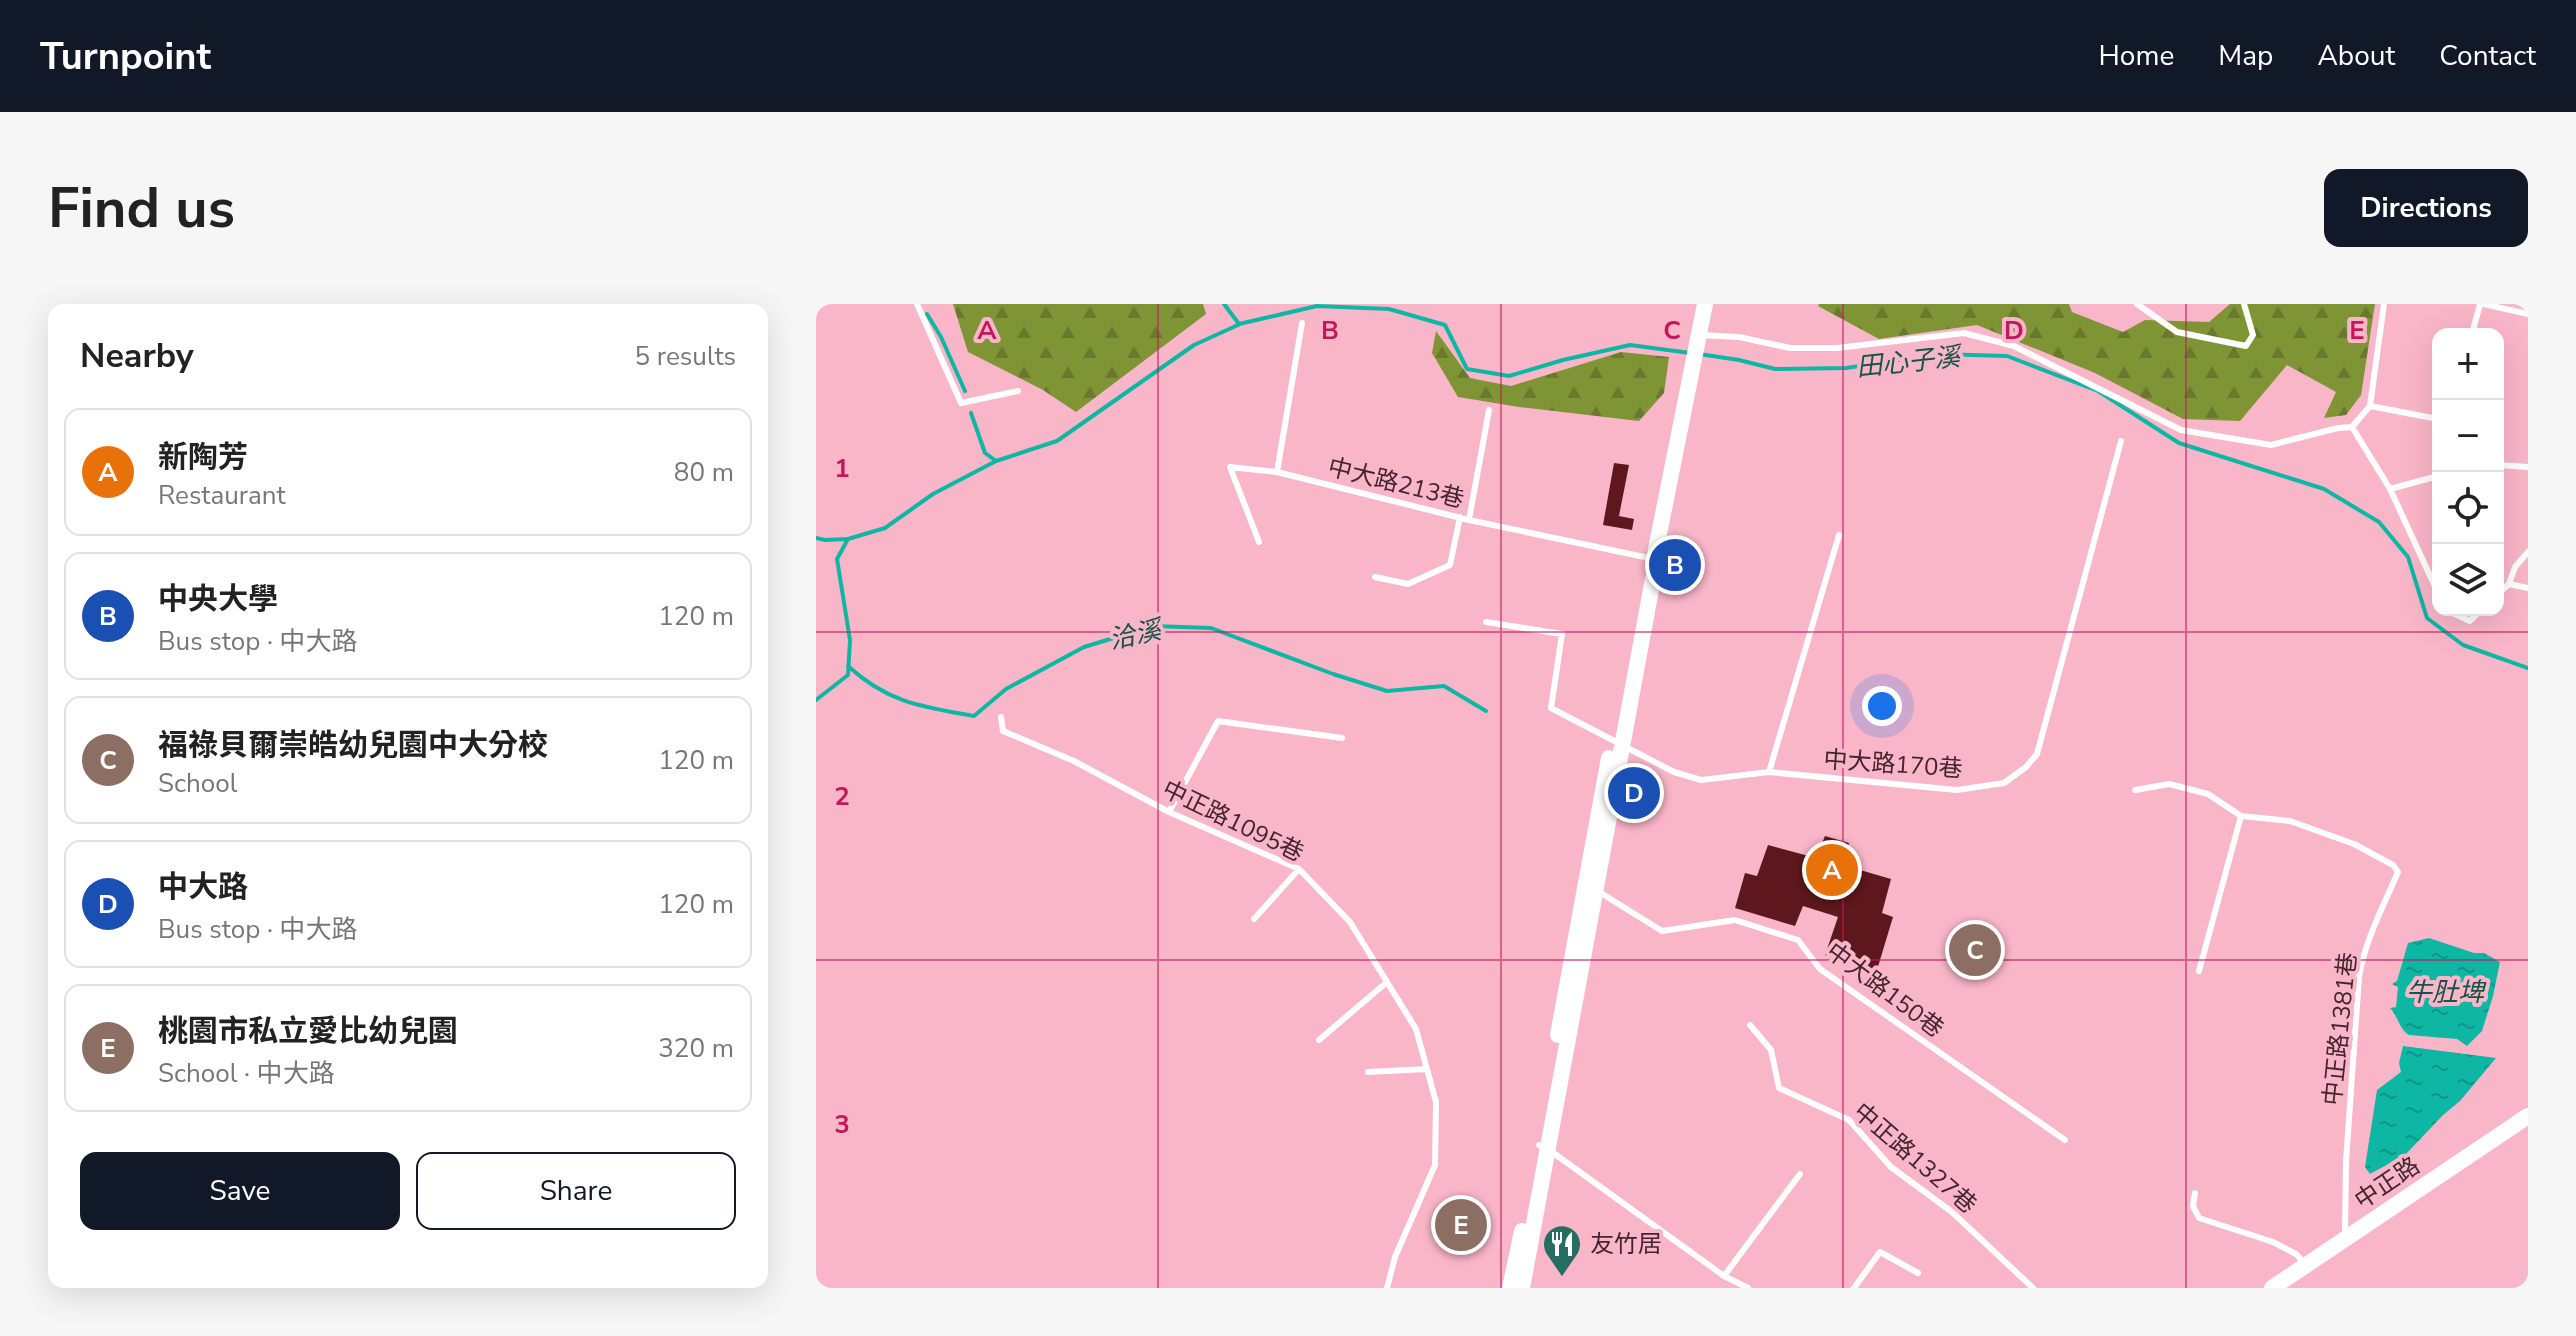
<!DOCTYPE html>
<meta charset="utf-8">
<style>
body{margin:0;font-family:"Nunito Sans","Noto Sans TC",sans-serif;background:#f6f6f6;color:#222}
.controls{position:absolute;right:24px;top:24px;display:grid;overflow:hidden;border-radius:16px;box-shadow:0 8px 32px #0002}
.controls button{width:72px;height:72px;display:grid;place-items:center;padding:0;border:0;border-bottom:2px solid #e0e0e0;background:#fff;color:#222;font:40px sans-serif}
.you{position:absolute;left:1066px;top:402px;width:28px;height:28px;margin:-20px;border:6px solid #fff;border-radius:50%;background:#1a73e8;box-shadow:0 0 0 12px #1a73e833}
.badge{display:grid;place-items:center;width:52px;height:52px;border-radius:50%;background:#111827;color:#fff;font-size:26px;font-weight:700}
.pin{position:absolute;translate:-50% -50%;border:4px solid #fff;box-shadow:0 2px 8px #0006}
.list{margin:0;padding:0;list-style:none}
h2{display:flex;justify-content:space-between;align-items:center;height:104px;margin:0;padding:0 32px;font-size:34px}
h2 small{font-size:26px;font-weight:400;color:#767676}
.list li{display:grid;grid-template-columns:52px 1fr auto;gap:24px;align-items:center;box-sizing:border-box;height:128px;margin:0 16px 16px;padding:0 16px;border:2px solid #e0e0e0;border-radius:16px}
.list b{display:block;font-size:30px;white-space:nowrap}
.list p{margin:0;font-size:26px;white-space:nowrap;color:#767676}
.list em{font-size:26px;font-style:normal;color:#767676}
.actions{display:flex;gap:16px;padding:24px 32px}
.actions a{flex:1;padding:18px 0;border:2px solid #111827;border-radius:16px;text-align:center;font-size:28px;color:#111827}
.actions .main{background:#111827;color:#fff}
.icon{flex:none;width:44px;height:44px;fill:none;stroke:currentColor;stroke-width:2;stroke-linecap:round;stroke-linejoin:round}
.map{position:relative;flex:none;width:1712px;height:984px;overflow:hidden;border-radius:16px}
header{display:flex;align-items:center;gap:48px;box-sizing:border-box;height:112px;padding:0 40px;background:#111827;color:#fff}
header strong{font-size:38px}
nav{display:flex;gap:44px;margin-inline-start:auto;font-size:28px}
.intro{display:flex;align-items:center;justify-content:space-between;box-sizing:border-box;height:192px;padding:0 48px}
h1{margin:0;font-size:56px}
.button{padding:20px 36px;border-radius:16px;background:#111827;color:#fff;font-size:28px;font-weight:700}
main{display:flex;gap:48px;padding:0 48px}
aside{flex:1;background:#fff;border-radius:16px;box-shadow:0 8px 32px #0002}
.map>svg:first-child{display:block}
.forest{fill:url(#forest-firs)}
.water{fill:url(#water-ripples)}
.lines{fill:none;stroke-linecap:round;stroke-linejoin:round}
.stream{stroke:#0db7a3;stroke-width:4}
.building{fill:#5e181d}
.lane{stroke:#fff;stroke-width:6}
.secondary{stroke:#fff;stroke-width:16}
.grid{fill:none;stroke:#c2185b;stroke-width:2;stroke-opacity:0.55}
.labels{text-anchor:middle;dominant-baseline:central;stroke-width:8;stroke-linejoin:round;paint-order:stroke}
.street-label{font-size:24px;fill:#44242d;stroke:#f9b6c8}
.poi-label{font-size:24px;fill:#44242d;stroke:#f9b6c8;text-anchor:start}
.water-label{font-size:26px;font-style:italic;fill:#17524a;stroke:#f9b6c8}
.grid-label{font-size:26px;text-anchor:middle;font-weight:bold;fill:#c2185b;stroke:#f9b6c8;stroke-width:8;stroke-linejoin:round;paint-order:stroke}
</style>
<header>
<strong>Turnpoint</strong>
<nav><a>Home</a><a>Map</a><a>About</a><a>Contact</a></nav>
</header>
<div class="intro"><h1>Find us</h1><a class="button">Directions</a></div>
<main>
<aside>
<h2>Nearby<small>5 results</small></h2>
<ul class="list">
<li><span class="badge" style="background:#e8710a">A</span><div><b>新陶芳</b><p>Restaurant</p></div><em>80 m</em></li>
<li><span class="badge" style="background:#1a4fb4">B</span><div><b>中央大學</b><p>Bus stop · 中大路</p></div><em>120 m</em></li>
<li><span class="badge" style="background:#8d6e63">C</span><div><b>福祿貝爾崇皓幼兒園中大分校</b><p>School</p></div><em>120 m</em></li>
<li><span class="badge" style="background:#1a4fb4">D</span><div><b>中大路</b><p>Bus stop · 中大路</p></div><em>120 m</em></li>
<li><span class="badge" style="background:#8d6e63">E</span><div><b>桃園市私立愛比幼兒園</b><p>School · 中大路</p></div><em>320 m</em></li>
</ul>
<div class="actions"><a class="main">Save</a><a>Share</a></div>
</aside>
<div class="map">
<svg width="1712" height="984" viewBox="0 0 1712 984">
<defs>
<pattern id="forest-firs" width="22" height="20" patternUnits="userSpaceOnUse" patternTransform="scale(2)"><rect width="22" height="20" fill="#7f9535"/><path d="M5 1l3.5 6h-7zM16 11l3.5 6h-7z" fill="#6a792d"/></pattern>
<pattern id="water-ripples" width="26" height="14" patternUnits="userSpaceOnUse" patternTransform="scale(2)"><rect width="26" height="14" fill="#0db7a3"/><path d="M2 4q2-2 4 0t4 0M15 11q2-2 4 0t4 0" fill="none" stroke="#0e9585"/></pattern>
</defs>
<rect width="100%" height="100%" fill="#f9b6c8"/>
<path class="forest" d="M137 0H387L390 10 260 108 227 86 152 48Z
M1003 0H1253L1256 8 1307 28 1329 16 1393 18 1414 0H1559L1545 91 1530 111 1508 114 1520 88 1471 61 1424 117 1367 115 1279 69 1161 21 1063 35 1002 2Z
M620 27 654 74 695 82 805 48 853 53 848 89 823 117 703 103 642 93 616 49Z"/>
<path class="water" d="M1613 634 1658 649H1668L1684 658 1677 692 1666 727 1651 742 1641 735 1593 731C1583 725 1582 712 1574 704L1580 703 1582 683 1576 680 1581 677 1592 639Z
M1587 742 1680 754 1644 797 1627 811 1589 851 1554 870 1549 863 1561 786 1585 768 1583 759Z"/>
<g class="lines">
<path class="stream" d="M408 0 423 20 501 2 573 5 629 21 651 65 693 72 747 56 814 41 874 49
M111 10 125 33 149 87
M883 50 923 56 959 65 1030 64 1122 50 1191 52 1282 87 1363 139 1508 185 1563 218 1592 253 1611 314 1647 341 1712 364
M155 109 169 149 180 157
M0 234 9 236 32 235
M32 362C72 399 107 403 158 412L190 385 268 343 337 322 395 324 517 370 571 387 628 382 670 407
M0 396 32 371 34 336 21 255 32 235 69 224 117 190 180 157 241 137 378 41 422 21"/>
</g>
<path class="building" d="M798 159 813 161 803 212 818 215 816 226 787 221Z
M1009 532 1033 539 1027 561 1075 575 1066 609 1077 613 1061 666 1009 651 1022 613 987 602 979 622 919 604 929 569 941 572 952 541 1000 554Z"/>
<g class="lines">
<path class="lane" d="M101 0 145 99 202 87
M1321 0 1361 28 1430 42 1437 31 1428 0
M1668 0 1712 10
M486 19 461 168 653 216 838 255
M1656 30 1664 0
M883 31 923 33 974 44H1021L1148 29 1198 42 1365 126 1455 141 1522 124 1536 123
M1554 102 1536 123 1574 185 1622 289
M1554 102 1568 0
M1554 102 1622 115
M1682 161 1712 163
M1574 185 1622 172
M653 216 673 106
M443 238 414 163 461 168
M559 273 592 280 634 261 644 213
M1693 280 1699 263 1712 248
M1682 290 1693 280 1712 284
M1630 306 1654 317 1665 306
M670 318 746 330 735 404 858 468 885 476 953 468 1141 486 1188 479 1210 463 1221 450 1305 137
M185 413 187 427 258 457 353 508 483 565 534 618 600 725 620 798 619 861 579 953 571 984
M953 468 1023 231
M1319 486 1353 480 1392 490 1425 512 1474 517 1538 540 1577 561 1582 568C1567 603 1549 636 1543 673L1530 857 1529 932
M353 508 402 417 526 434
M780 586 846 627 919 616 982 636 1004 665 1249 836
M438 615 483 565
M1383 667 1425 512
M934 721 955 746 963 784 1033 816 1075 863 1136 908 1217 984
M503 736 571 678
M552 768 611 765
M723 841 732 845 908 972 932 984
M1379 889 1377 902 1383 914 1457 938 1480 950 1488 959
M908 972 984 870
M1038 984 1064 948 1102 969"/>
<path class="secondary" d="M742 731 793 454
M694 984 706 927
M706 984 839 264 838 255 889 0
M1456 984 1712 812"/>
</g>
<path class="grid" d="M342 0V984M685 0V984M1027 0V984M1370 0V984M0 328H1712M0 656H1712"/>
<defs>
<symbol id="restaurant-pin" viewBox="-11 -11 22 30"><path d="M0 17L-7.5 6A9.5 9.5 0 1 1 7.5 6Z" fill="#266d62" stroke="#f9b6c8"/><path d="M-5-6h1v4h1v-4h1v4h1v-4h1v5L-1.5 .5V6h-2V.5L-5-1ZM5-6V6H3V1.5H1.5Q1.5-4 5-6Z" fill="#fff"/></symbol>
</defs>
<g fill-rule="evenodd">
<use href="#restaurant-pin" x="724" y="918" width="44" height="60"/>
</g>
<g class="labels">
<g class="street-label">
<text transform="translate(580 179) rotate(14)">中大路213巷</text>
<text transform="translate(1077 460) rotate(4)">中大路170巷</text>
<text transform="translate(417 517) rotate(26)">中正路1095巷</text>
<text transform="translate(1069 686) rotate(37)">中大路150巷</text>
<text transform="translate(1524 725) rotate(-84)">中正路1381巷</text>
<text transform="translate(1099 854) rotate(41)">中正路1327巷</text>
<text transform="translate(1571 879) rotate(-34)">中正路</text>
</g>
<g class="poi-label">
<text x="774" y="940">友竹居</text>
</g>
<g class="water-label">
<text transform="translate(1092 58) rotate(-6)">田心子溪</text>
<text transform="translate(319 331) rotate(-12)">洽溪</text>
<text x="1629" y="688">牛肚埤</text>
</g>
</g>
<g class="grid-label">
<text x="171" y="35">A</text>
<text x="514" y="35">B</text>
<text x="856" y="35">C</text>
<text x="1198" y="35">D</text>
<text x="1541" y="35">E</text>
<text x="26" y="173">1</text>
<text x="26" y="501">2</text>
<text x="26" y="829">3</text>
</g>
</svg>
<div class="controls">
<button>+</button>
<button>−</button>
<button><svg class="icon" aria-label="locate" viewBox="0 0 24 24"><circle cx="12" cy="12" r="6"/><path d="M12 2v4M12 18v4M2 12h4M18 12h4"/></svg></button>
<button><svg class="icon" aria-label="layers" viewBox="0 0 24 24"><path d="M12 4l9 5-9 5-9-5zM3 14l9 5 9-5"/></svg></button>
</div>
<div class="you"></div>
<div class="pin badge" style="left:1016px;top:566px;background:#e8710a">A</div>
<div class="pin badge" style="left:859px;top:261px;background:#1a4fb4">B</div>
<div class="pin badge" style="left:1159px;top:646px;background:#8d6e63">C</div>
<div class="pin badge" style="left:818px;top:489px;background:#1a4fb4">D</div>
<div class="pin badge" style="left:645px;top:921px;background:#8d6e63">E</div>
</div>
</main>
